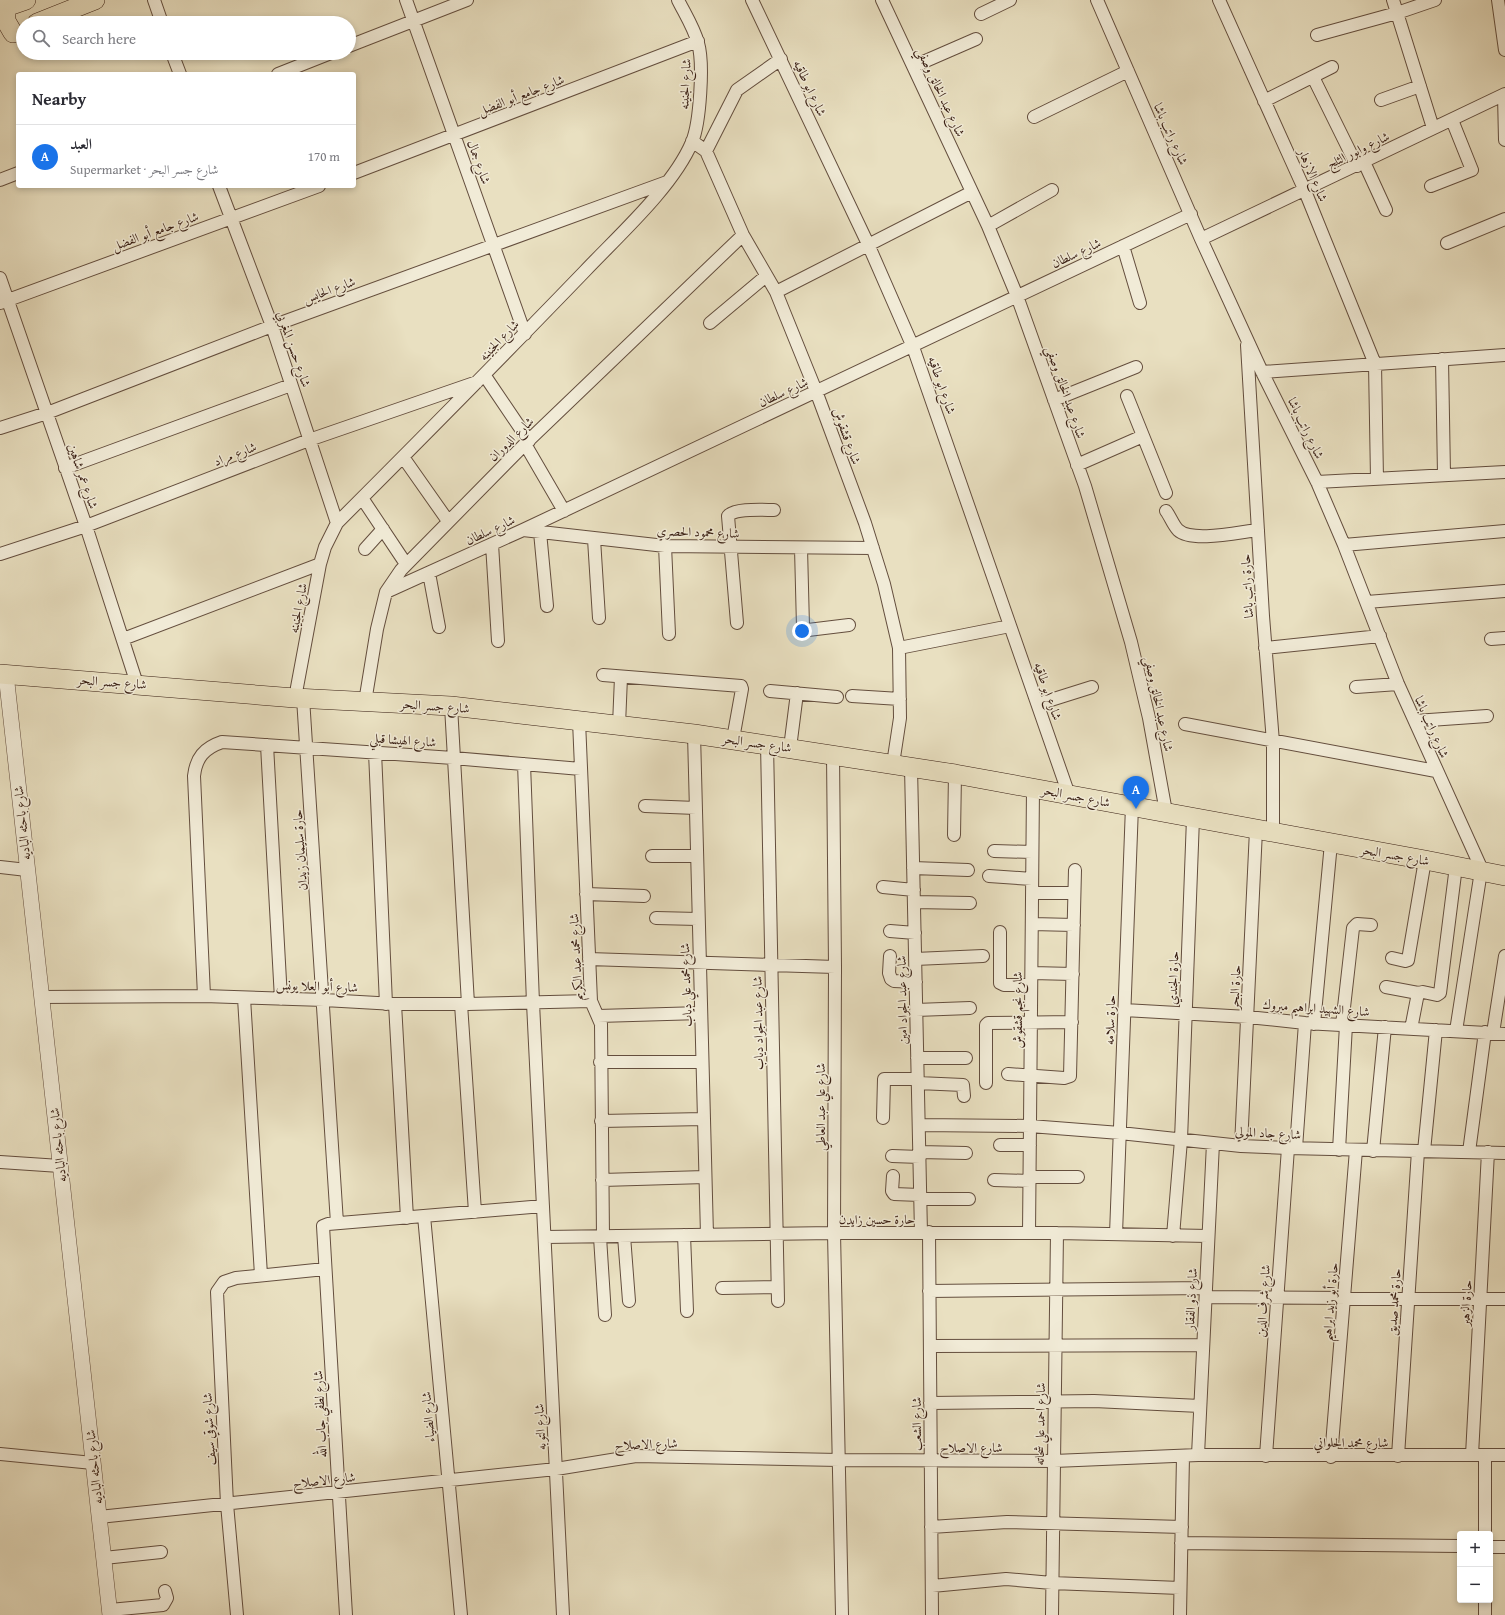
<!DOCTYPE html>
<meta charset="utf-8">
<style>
body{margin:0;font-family:"Gentium Book Plus",Amiri,serif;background:#f2f2f3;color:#2b2b33}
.controls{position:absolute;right:12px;bottom:12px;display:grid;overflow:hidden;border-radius:4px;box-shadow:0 2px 6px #0003}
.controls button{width:36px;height:36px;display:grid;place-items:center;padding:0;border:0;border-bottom:1px solid #e1e1e2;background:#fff;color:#2b2b33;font:20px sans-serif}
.you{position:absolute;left:802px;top:631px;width:14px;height:14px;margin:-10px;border:3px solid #fff;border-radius:50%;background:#1a73e8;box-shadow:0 0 0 6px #1a73e833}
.badge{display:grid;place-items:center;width:26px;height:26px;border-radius:50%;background:#1a73e8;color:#fff;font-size:13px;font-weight:700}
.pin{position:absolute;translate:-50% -33px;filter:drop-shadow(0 1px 2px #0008)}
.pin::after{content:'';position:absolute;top:21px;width:14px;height:12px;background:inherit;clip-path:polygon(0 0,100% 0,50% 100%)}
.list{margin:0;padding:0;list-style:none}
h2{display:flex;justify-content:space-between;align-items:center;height:52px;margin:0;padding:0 16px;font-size:17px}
h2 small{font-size:13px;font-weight:400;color:#7c7c81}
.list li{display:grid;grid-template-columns:26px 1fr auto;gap:12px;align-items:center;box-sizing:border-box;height:64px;padding:0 16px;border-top:1px solid #e1e1e2}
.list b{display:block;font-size:15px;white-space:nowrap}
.list p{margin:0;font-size:13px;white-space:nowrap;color:#7c7c81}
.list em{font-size:13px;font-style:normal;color:#7c7c81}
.icon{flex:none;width:22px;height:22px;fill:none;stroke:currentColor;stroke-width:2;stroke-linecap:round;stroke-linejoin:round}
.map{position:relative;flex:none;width:1505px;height:1615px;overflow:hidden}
.search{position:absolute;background:#fff;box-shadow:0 2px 6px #0003;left:16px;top:16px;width:340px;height:44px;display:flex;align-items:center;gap:10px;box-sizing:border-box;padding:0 14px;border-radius:22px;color:#7c7c81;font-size:15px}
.panel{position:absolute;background:#fff;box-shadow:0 2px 6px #0003;left:16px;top:72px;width:340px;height:116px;border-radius:4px}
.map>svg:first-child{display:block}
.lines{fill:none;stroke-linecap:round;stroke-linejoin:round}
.minor-casing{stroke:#644e3e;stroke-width:14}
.tertiary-casing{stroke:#644e3e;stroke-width:16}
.primary-casing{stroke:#381e13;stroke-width:20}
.minor{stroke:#f1ebd7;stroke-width:12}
.tertiary{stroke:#f1ebd7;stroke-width:15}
.primary{stroke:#e9e0c1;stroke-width:19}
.labels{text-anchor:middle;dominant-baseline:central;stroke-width:3;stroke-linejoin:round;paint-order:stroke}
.street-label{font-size:13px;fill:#381e13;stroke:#f1ebd7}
</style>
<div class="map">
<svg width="1505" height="1615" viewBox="0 0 1505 1615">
<rect width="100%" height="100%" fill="#e9e0c1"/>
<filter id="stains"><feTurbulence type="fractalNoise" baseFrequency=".005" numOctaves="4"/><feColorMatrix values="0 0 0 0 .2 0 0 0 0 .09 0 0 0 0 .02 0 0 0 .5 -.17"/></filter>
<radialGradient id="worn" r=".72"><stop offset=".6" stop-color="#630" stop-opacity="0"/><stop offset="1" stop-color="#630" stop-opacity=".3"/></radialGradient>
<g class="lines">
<defs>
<path id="minor" d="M154 0 162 23
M406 0 525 334
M752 0 868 244 913 347 1069 795
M882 0 988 226 1017 296 1085 486 1131 642 1149 718 1166 812
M1097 0 1201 239 1262 372 1317 482 1344 545 1398 684 1483 872
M1219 0 1305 191 1375 364 1377 479
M1393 0 1433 128
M1498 0 1505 50
M981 14 1010 0
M1317 35 1397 13 1435 0
M349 46 467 0
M172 53 180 74
M914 66 976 39
M278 74 331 53
M1313 77 1357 166
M1504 95 1505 140
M1381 100 1420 86
M1264 101 1332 67
M1034 117 1128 71
M692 141 706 151 743 235 776 292 816 391 865 523 884 584 899 648 900 718 893 764
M706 151 737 90 781 59
M1364 162 1386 210
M354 173 698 41
M0 180 18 173
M219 186 272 326 337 523
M1431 186 1472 170 1452 120
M988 226 1052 190
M1201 239 1505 94
M1447 243 1505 219
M1123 246 1140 303
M0 278 86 526 137 684
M776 292 972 192
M0 303 319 186
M710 323 766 276
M1247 345 1263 616 1273 742V833
M1442 359 1444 475
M1262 372 1505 355
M485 376 529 441
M1127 396 1166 493
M1054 400 1136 367
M0 428 47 413 272 326 667 182
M525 444 564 511
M403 457 448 521
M1077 465 1143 436
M65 468 291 385
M1317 482 1505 472
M362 498 406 564
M1166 511C1170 516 1173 525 1178 530 1192 543 1239 532 1258 530
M523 530 665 546 873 548
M540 532 547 606
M594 539 599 618
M492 544 498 641
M1344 545 1505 531
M665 546 669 634
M801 548 803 627 808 630 849 625
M365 549 383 529
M0 554 86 526 309 440 477 382
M429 573 439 627
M386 592 523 530 1191 214
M1367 602 1505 591
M737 623 728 516C735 508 763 510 774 510
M123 639 320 564
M1491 639 1505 638
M899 648 1010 626
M1265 648 1380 636
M603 675 741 686 742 689 733 739
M1356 687 1398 684
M770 691 837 697
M852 696 900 699
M295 698 320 564 325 547 337 523C420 440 503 356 585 271 619 235 673 187 692 142 700 123 704 63 698 43 694 28 685 14 678 0
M303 698 337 1223
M365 702 377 629 386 592 401 570 525 444 743 235
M1038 704 1092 687
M451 706 468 1004
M579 721 591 1001 601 1024 603 1237
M1415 721 1487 716
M1185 724 1436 771
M619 725 621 677
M694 734 707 1235
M767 744 778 1301
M267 745 281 999
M790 748 797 693
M375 752 386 1004
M833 754 835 967 834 1233 842 1615
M524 764 533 1003 563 1615
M911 767 921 1233
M645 806 696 808
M954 835 955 774
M994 851 1032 852
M652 856H697
M0 867 27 870
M913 868 968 870
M989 876 1032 879
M883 887 914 890
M1032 893H1074
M586 894 644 896
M914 902 970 903
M656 918 698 919
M1032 924 1074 925
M890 931 915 933
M1000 932V983L1004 985H1031
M890 956 889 973 891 979 894 981 916 982
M1392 958 1405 961 1408 960 1425 860
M589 959 835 967
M915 959 983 956
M1032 973 1073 974
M1386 987 1418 993
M204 996 194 776C196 758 204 748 222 742L453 758 581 769
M41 997 204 996 324 1000 395 1004H468L591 1001
M244 998 261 1275
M395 1004 407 1218
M461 1004 475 1212
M916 1010 970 1008
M1124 1010 1248 1017 1305 1023 1505 1034
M598 1016 701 1013
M1314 1024 1331 843
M1342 1025 1353 928 1357 924 1371 925
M1411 1029 1418 993 1423 992 1437 995 1440 993 1456 866
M1456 1031 1481 871
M1493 1033 1505 956
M917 1058H966
M600 1062H702
M1008 1074 1064 1078 1070 1076 1075 870
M918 1083 963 1085 964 1096
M986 1083V1025L988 1023 1072 1022
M883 1118 884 1079H918
M601 1121 704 1119
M919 1125 1030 1126 1120 1133 1241 1146 1288 1148 1505 1153
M1000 1145H1030
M1241 1146 1256 830
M1296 1148 1305 1023
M1339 1150 1346 1025
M1373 1151 1385 1027
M1424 1151 1436 1030
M919 1152 966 1153
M1469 1152 1485 1032
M892 1156 920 1157
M0 1162 60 1166
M893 1176 892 1191 894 1194 920 1195
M1030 1177H1078
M602 1180 705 1177
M994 1180 1030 1181
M920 1199H969
M424 1216 461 1615
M929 1232 932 1615
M1029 1233 1033 788
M1116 1234 1132 806
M684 1235 687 1311
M624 1236 629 1301
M1173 1236 1181 1140 1193 818
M545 1237 834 1233H1057L1208 1236
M600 1237 605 1315
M722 1288 777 1287
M929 1291 1206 1288
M1206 1297 1505 1299
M930 1346 1203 1345
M930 1403 1094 1401 1200 1406
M0 1454 93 1463
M1198 1455 1213 1143
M1472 1455 1488 1152
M1266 1456 1288 1148
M1398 1456 1418 1151
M1331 1457 1356 1150
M99 1517 556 1469 636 1456 839 1460 1054 1461 1198 1455H1505
M931 1527 1007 1522 1182 1527
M1485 1534V1455
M1181 1543 1460 1546
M1490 1547H1505
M104 1558 161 1552
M932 1586 1006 1579 1052 1583 1180 1588
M110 1610 163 1605 167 1598 165 1591
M237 1615 227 1504 217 1292 224 1282 236 1278 325 1269
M346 1615 323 1226 328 1224 543 1206
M1052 1615 1057 1233
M1180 1615 1183 1456
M1485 1615V1600"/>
<path id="tertiary" d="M6 674 110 1615"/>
<path id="primary" d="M5 7 6 21 13 33
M0 9 26 0
M37 23 95 0
M0 674 295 698 451 706 694 734 955 774 1425 860 1505 876"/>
</defs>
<use href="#minor" class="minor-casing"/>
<use href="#tertiary" class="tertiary-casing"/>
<use href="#primary" class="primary-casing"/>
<use href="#minor" class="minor"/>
<use href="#tertiary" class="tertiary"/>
<use href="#primary" class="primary"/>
</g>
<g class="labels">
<g class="street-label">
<text transform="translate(685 84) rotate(-87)">شارع الجنينه</text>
<text transform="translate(810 88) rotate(65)">شارع ابو طاقيه</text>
<text transform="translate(941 92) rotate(65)">شارع عبد الخالق وصفي</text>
<text transform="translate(521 95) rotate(-21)">شارع جامع أبو الفضل</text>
<text transform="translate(1171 134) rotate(66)">شارع راتب باشا</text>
<text transform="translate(1358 150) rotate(-26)">شارع وابور الثلج</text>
<text transform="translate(479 162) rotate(70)">شارع جمال</text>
<text transform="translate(1313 175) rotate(67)">شارع الازهار</text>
<text transform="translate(155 231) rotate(-20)">شارع جامع أبو الفضل</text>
<text transform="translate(1076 253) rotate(-25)">شارع سلطان</text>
<text transform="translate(329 290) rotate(-20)">شارع الحايس</text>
<text transform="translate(499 340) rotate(-46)">شارع الجنينه</text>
<text transform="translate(294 349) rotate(71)">شارع حسن المغربي</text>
<text transform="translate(942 385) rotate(71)">شارع ابو طاقيه</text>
<text transform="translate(783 392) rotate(-25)">شارع سلطان</text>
<text transform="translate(1066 392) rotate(71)">شارع عبد الخالق وصفي</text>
<text transform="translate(1306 428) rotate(64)">شارع راتب باشا</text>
<text transform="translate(847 436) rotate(70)">شارع قشقوش</text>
<text transform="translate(511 439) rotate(-44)">شارع الدوران</text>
<text transform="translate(235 454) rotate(-21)">شارع مراد</text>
<text transform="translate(83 476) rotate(71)">شارع عمر شاهين</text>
<text transform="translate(490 530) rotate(-25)">شارع سلطان</text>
<text transform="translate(698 532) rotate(2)">شارع محمود الحصري</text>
<text transform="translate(1247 586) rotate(-93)">حارة راتب باشا</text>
<text transform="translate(298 608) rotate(-79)">شارع الجنينه</text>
<text transform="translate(112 682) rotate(4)">شارع جسر البحر</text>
<text transform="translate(1048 691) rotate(71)">شارع ابو طاقيه</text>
<text transform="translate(1159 704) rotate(78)">شارع عبد الخالق وصفي</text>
<text transform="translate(435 706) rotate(4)">شارع جسر البحر</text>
<text transform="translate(1432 727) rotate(66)">شارع راتب باشا</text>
<text transform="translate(403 740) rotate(4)">شارع الهيشا قبلي</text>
<text transform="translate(757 743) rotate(8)">شارع جسر البحر</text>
<text transform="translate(1076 796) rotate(11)">شارع جسر البحر</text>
<text transform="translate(22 823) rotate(-96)">شارع باحثه الباديه</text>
<text transform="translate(300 850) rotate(-94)">حارة سليمان زيدان</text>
<text transform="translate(1395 855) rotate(10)">شارع جسر البحر</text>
<text transform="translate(576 957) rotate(-93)">شارع محمد عبد الكريم</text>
<text transform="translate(1173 978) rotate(-88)">حارة الجندي</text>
<text transform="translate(686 985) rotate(-92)">شارع محمد علي دياب</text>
<text transform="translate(317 986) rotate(2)">شارع أبو العلا يونس</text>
<text transform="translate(1235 987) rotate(-87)">حارة البحر</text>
<text transform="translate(902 1000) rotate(-91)">شارع عبد الجواد امين</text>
<text transform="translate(1316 1008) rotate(4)">شارع الشهيد ابراهيم مبروك</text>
<text transform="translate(1017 1010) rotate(-90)">شارع نجم قشقوش</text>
<text transform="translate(1110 1020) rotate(-88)">حارة سلامه</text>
<text transform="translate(758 1023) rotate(-91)">شارع عبد الجواد دياب</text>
<text transform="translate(820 1107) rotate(-90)">شارع علي عبد العاطي</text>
<text transform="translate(1268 1133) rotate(3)">شارع جاد المولي</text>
<text transform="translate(58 1145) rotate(-96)">شارع باحثه الباديه</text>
<text x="877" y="1219">حارة حسين زايدن</text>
<text transform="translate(1191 1299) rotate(-87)">شارع ذو الفقار</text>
<text transform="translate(1263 1301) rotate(-86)">شارع شرف الدين</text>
<text transform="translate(1330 1302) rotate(-85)">حارة أبو زيد ابراهيم</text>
<text transform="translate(1394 1302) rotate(-86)">حارة محمد صديق</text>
<text transform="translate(1466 1303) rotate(-87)">حارة الزهير</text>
<text transform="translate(320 1414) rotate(-93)">شارع لطفي جاب الله</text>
<text transform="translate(428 1417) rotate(-95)">شارع الضياء</text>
<text transform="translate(916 1424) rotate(-90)">شارع الشعب</text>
<text transform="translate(1040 1424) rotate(-89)">شارع احمد علي شحاته</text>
<text transform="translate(540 1427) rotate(-93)">شارع التوبه</text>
<text transform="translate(209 1429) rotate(-93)">شارع شوقي سيف</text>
<text x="1351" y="1442">شارع محمد الحلواني</text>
<text transform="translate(646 1444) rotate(-2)">شارع الاصلاح</text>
<text x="971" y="1447">شارع الاصلاح</text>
<text transform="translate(94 1467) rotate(-96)">شارع باحثه الباديه</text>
<text transform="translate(324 1480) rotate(-6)">شارع الاصلاح</text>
</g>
</g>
<rect width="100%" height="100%" filter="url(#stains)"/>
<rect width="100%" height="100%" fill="url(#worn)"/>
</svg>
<div class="controls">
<button>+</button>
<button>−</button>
</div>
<div class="you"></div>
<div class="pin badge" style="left:1136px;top:809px">A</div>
<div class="search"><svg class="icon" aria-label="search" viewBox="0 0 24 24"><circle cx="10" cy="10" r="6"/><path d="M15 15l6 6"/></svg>Search here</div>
<section class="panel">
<h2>Nearby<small></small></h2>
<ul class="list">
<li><span class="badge">A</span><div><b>العبد</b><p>Supermarket · شارع جسر البحر</p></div><em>170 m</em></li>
</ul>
</section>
</div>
